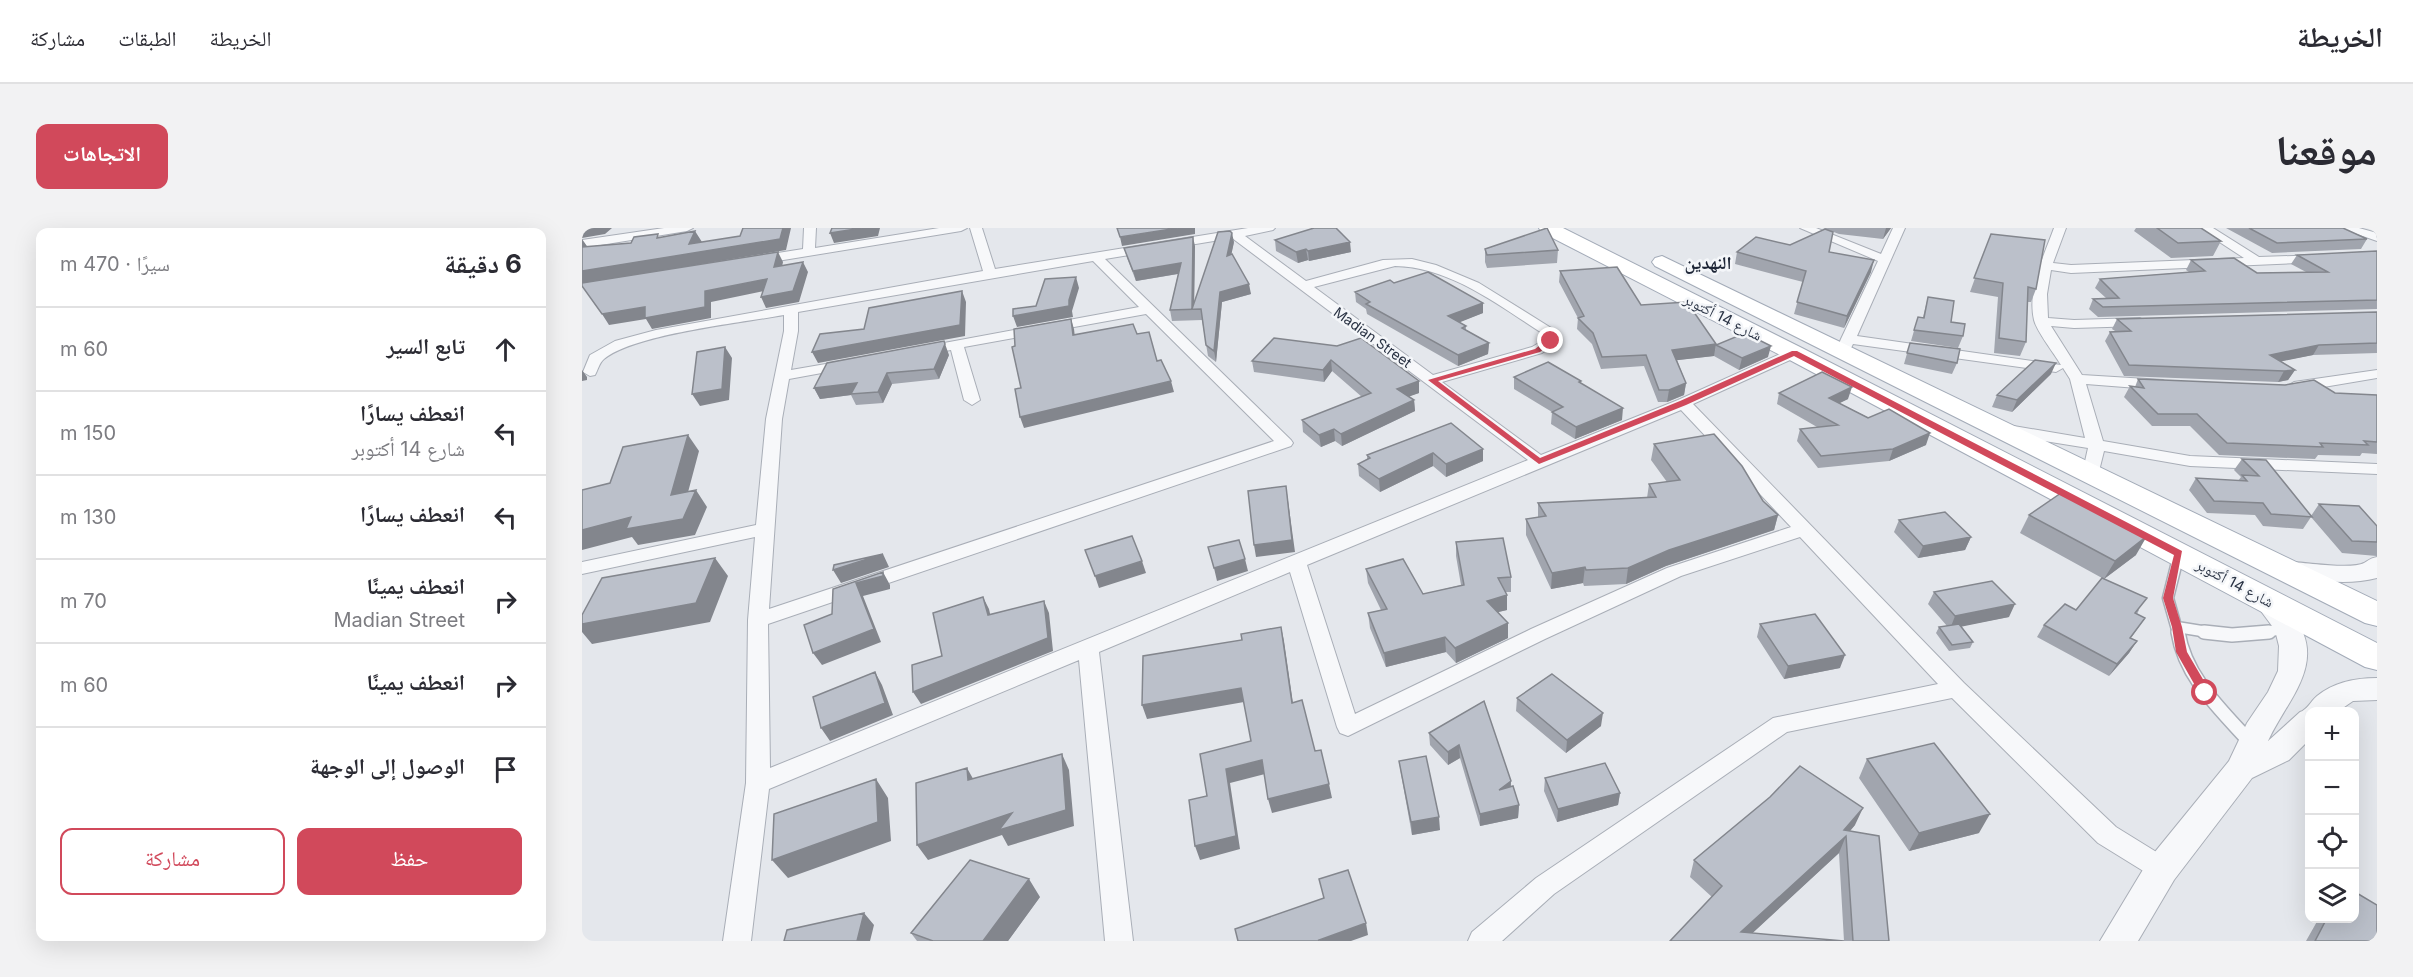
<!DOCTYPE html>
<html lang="ar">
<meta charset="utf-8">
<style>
body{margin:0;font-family:Inter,"Noto Naskh Arabic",sans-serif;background:#f2f2f3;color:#2b2b33;direction:rtl}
.controls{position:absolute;right:18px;bottom:18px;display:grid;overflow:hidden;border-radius:12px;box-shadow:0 6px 24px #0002}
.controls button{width:54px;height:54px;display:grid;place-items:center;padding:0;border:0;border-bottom:2px solid #e1e1e2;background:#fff;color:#2b2b33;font:30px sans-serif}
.stop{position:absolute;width:18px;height:18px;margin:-14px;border:4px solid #d1495b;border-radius:50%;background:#fff}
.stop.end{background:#d1495b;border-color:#fff;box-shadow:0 2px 6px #0008}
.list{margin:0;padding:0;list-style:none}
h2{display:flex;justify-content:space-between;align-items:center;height:78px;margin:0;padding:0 24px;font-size:26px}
h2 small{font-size:20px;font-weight:400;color:#7c7c81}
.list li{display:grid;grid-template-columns:39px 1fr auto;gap:18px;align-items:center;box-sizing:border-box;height:84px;padding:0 24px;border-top:2px solid #e1e1e2}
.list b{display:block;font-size:22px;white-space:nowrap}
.list p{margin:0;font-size:20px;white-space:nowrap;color:#7c7c81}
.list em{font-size:20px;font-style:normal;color:#7c7c81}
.actions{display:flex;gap:12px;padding:18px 24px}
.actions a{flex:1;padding:14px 0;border:2px solid #d1495b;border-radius:12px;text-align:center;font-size:21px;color:#d1495b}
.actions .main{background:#d1495b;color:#fff}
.icon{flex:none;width:33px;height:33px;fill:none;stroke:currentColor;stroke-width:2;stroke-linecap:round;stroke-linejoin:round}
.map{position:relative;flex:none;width:1795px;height:713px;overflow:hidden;direction:ltr;border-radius:12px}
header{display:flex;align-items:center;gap:36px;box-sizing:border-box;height:84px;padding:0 30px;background:#fff;border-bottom:2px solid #e1e1e2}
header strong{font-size:28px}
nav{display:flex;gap:33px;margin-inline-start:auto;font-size:21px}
.intro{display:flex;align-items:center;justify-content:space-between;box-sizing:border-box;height:144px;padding:0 36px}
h1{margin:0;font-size:42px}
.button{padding:15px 27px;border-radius:12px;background:#d1495b;color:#fff;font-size:21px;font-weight:700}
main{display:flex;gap:36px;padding:0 36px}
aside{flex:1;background:#fff;border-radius:12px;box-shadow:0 6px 24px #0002}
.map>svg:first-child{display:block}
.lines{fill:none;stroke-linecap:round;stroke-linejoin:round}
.service-far1-casing{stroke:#a9aeb7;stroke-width:13}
.service-casing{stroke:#a9aeb7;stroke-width:16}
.minor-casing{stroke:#a9aeb7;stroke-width:2}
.tertiary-casing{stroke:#a9aeb7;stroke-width:2}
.primary-casing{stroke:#a3abb8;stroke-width:2}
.service-far1{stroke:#f7f8fa;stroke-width:10}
.service{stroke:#f7f8fa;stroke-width:13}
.minor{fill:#f7f8fa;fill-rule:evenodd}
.tertiary{fill:#f7f8fa;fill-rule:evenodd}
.primary{fill:#fff;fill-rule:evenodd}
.wall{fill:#a1a5ae;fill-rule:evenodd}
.shaded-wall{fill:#83868d}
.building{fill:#bbc0ca;stroke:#83868d;stroke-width:1.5}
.route{fill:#d1495b}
.labels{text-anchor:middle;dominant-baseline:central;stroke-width:5;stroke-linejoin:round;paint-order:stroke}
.far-street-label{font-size:14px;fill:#2b3445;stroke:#f4f6f9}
.street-label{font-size:15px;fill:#2b3445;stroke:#f4f6f9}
.far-district-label{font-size:18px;font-weight:bold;fill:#1d2536;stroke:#f4f6f9}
</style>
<header>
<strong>الخريطة</strong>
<nav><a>الخريطة</a><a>الطبقات</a><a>مشاركة</a></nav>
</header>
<div class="intro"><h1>موقعنا</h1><a class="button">الاتجاهات</a></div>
<main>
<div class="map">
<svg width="1795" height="713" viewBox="0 0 1795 713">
<rect width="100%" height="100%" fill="#e4e7ec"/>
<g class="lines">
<defs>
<path id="service-far1" d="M1595 399 1632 405
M1596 405 1586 370 1597 326
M1678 405 1706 400"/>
<path id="service" d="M1596 404C1603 449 1638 481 1668 514
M1622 404 1650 407 1687 404"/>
<path id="minor" d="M82 0H111L105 3 0 20V12Z
M222 0H234L233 20 357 0H385L379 3 171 37 165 33 171 29 221 21Z
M388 0H400L413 41 666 0H693L691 2 663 8 724 53 801 32 830 31 854 37 897 55 974 103 976 113 960 125 860 154 959 227 1096 172 1207 122H1217L1219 125 1217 128 1111 176 1382 455 1534 599 1589 633 1593 641 1589 649 1580 652 1571 649 1516 615 1370 470 1205 504 972 666 920 713H886L890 704 954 650 1191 490 1356 456 1218 309 1099 348 963 411 766 508 758 505 755 499 708 344 517 424 551 713H523L497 432 187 561 169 713H141L164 555 166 392 173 309 0 346V334L174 297 184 191 202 103V87C159 95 53 106 22 131 17 135 16 142 13 147L8 148 1 144 8 127 33 113 74 102 401 43ZM650 10 946 232 188 540 186 396 709 218 711 215 709 212 523 31ZM511 33 557 79 335 120 333 123 340 127 369 122 382 172 390 177 398 172 382 119 564 86 692 213 187 381 200 191 207 151 267 140 274 136 267 132 209 142 216 103V84ZM813 38C868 39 916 77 960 105L962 112 950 119 851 147 732 59ZM1099 182 1209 299 1085 340 949 401 773 486 725 337Z
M1218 0H1234L1299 26 1311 0H1323L1275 108 1479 137C1472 125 1455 104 1452 92 1445 61 1462 28 1472 0H1484L1471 35 1489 37 1662 30 1616 0H1631L1677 29 1742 27 1744 30 1738 34 1489 45 1469 42 1465 66 1466 90 1492 92 1558 90 1565 94 1558 98 1492 100 1469 98 1500 147 1581 152 1589 157 1581 162 1504 156 1521 213 1608 228 1795 236V246L1608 238 1522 223 1515 251H1503L1500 247 1506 220 1426 207 1418 202 1426 197 1503 210 1488 151 1481 140 1474 144 1271 116 1266 126H1256L1254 123 1259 111 1296 33Z
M1758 0H1777L1795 5V13Z
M1795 142V150L1712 164 1704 159 1712 154Z"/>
<path id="tertiary" d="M1795 329V350C1765 358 1733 352 1702 349L1693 347 1689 341 1693 335 1702 333C1719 334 1769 342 1782 335 1787 332 1789 330 1795 329Z
M1683 362C1696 366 1702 376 1710 386 1748 434 1705 471 1686 513L1718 484C1725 482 1729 473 1735 468 1752 454 1774 450 1795 450V472L1771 473 1755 484H1728V511L1707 532 1670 550 1592 652 1556 713H1518L1568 630 1647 533 1665 495 1686 464 1696 443 1697 418 1693 402 1670 371 1674 365Z"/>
<path id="primary" d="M957 0H981L1220 120 1795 415V442L1783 439 1204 130 959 4Z
M1080 28 1795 373V398L1783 395 1073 38 1070 34 1073 30Z"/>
</defs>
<use href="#service-far1" class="service-far1-casing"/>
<use href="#service" class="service-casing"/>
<use href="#minor" class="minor-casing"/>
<use href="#tertiary" class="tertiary-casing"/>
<use href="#primary" class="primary-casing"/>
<use href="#service-far1" class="service-far1"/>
<use href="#service" class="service"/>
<use href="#minor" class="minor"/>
<use href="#tertiary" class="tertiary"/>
<use href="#primary" class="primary"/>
</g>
<path class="wall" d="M1241 0H1309L1301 11 1257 6Z
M1554 0H1619L1639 13 1631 28 1589 30 1552 3Z
M1644 0H1761L1785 11 1779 21 1690 25Z
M1409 6 1454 61 1449 74H1445L1444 114 1438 128 1412 125 1416 69 1388 64Z
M693 12 769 24 727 33 726 32 716 35 694 23Z
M652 14 649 26 669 66 640 74 634 134 626 128 620 92 590 93 588 82 596 46 554 53 545 30 542 20 613 18 612 74Z
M1208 17 1247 24 1289 44 1262 100 1212 86 1221 54 1153 36 1155 24Z
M903 21 976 22 975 35 905 40 903 34Z
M1795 23V81L1516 89 1507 81 1511 71 1524 70 1513 60 1518 51 1607 44 1604 42 1609 32 1675 45 1724 44 1709 36 1715 27Z
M978 43 1059 77 1134 116 1132 128 1095 132 1104 155 1102 167 1085 174H1076L1062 138 1019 141 1010 116 995 101 996 90 977 54Z
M812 55 901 85 877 94 884 98V102L907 115 906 126 876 138 785 86 784 81 774 74 773 64Z
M1346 69 1369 94 1381 108 1376 120 1329 113 1336 89H1341Z
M1795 84V125L1731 127 1699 133 1713 142 1706 152 1696 154 1542 148 1523 113 1528 104 1533 103 1530 101 1535 91Z
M692 110 837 165 827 168 832 172 833 183 760 218 753 213 739 219 721 204 720 192 780 169 750 143 742 154 672 144 670 133Z
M1328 115 1375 135 1370 146 1322 136Z
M1134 117 1186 129 1157 142 1132 128Z
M367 127 357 151 310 156 301 175 274 177 269 167 238 171 232 160Z
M1469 146 1430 184 1410 179 1415 167Z
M932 149 999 153V155L1040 192 993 211 969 196 970 184 932 161Z
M1556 151 1753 165 1795 167V226L1780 225 1778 228 1736 227 1733 231 1637 227 1608 198H1570L1542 169 1548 158 1553 159Z
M1197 165 1266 171 1257 175 1344 217 1307 233 1236 240 1215 213 1218 201 1235 199 1195 176Z
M869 195 901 233 864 249 851 238 798 264 777 248 776 236 785 231V227Z
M1072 216 1181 273 1196 287 1192 302 1084 338 1044 356 1002 358 1001 355 969 361 944 307V291L956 289V275L1065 270 1067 256 1085 254 1069 232Z
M1660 231 1729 288 1737 276 1795 298V328L1760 325 1729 289 1721 301 1681 298 1673 287 1625 285 1607 262 1614 250 1656 253 1659 249 1652 242Z
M1447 287 1554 327 1522 351 1557 382 1555 386 1563 390 1549 410 1555 413 1547 425 1527 448 1455 409 1462 397 1494 382 1520 350 1438 305Z
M1317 292 1389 309 1383 322 1336 330 1312 304Z
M874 314 929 349V364H924L925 382 916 384 926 395V410L874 435 864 424 804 439 788 400 786 385 799 382 786 355 784 341 841 366 879 357 874 328Z
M1352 364 1427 389 1379 398 1391 414 1388 420 1367 423 1354 405 1357 399 1365 398 1346 376Z
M1178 396 1258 440 1202 451 1175 409Z
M935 470 1019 498 984 525 934 483Z
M902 473 929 553V559L937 577 936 590 898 598 878 530 866 537 848 517 847 505Z
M1285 531 1397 605 1327 623 1277 550Z
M817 533 858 602 830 607 819 546Z
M963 550 1038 565 1036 577 975 594 962 563Z
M1273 597 1268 603 1307 713H1088L1130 669 1108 649 1112 632ZM1257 625 1262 713 1170 705Z
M458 669 426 713H335L329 705Z
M1737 690H1773L1795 713H1724Z"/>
<path class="shaded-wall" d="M0 0H30L23 6 0 10Z
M201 0H209L204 22 0 56V43L107 16 113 3 120 14 115 24Z
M280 0H298L296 8 252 15 248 5Z
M596 0H613V6L540 18 538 9Z
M1304 0H1309L1301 11Z
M650 5 652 14 647 38 645 28Z
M611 9 613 18 612 82H610Z
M0 11 7 21 0 27Z
M768 14 769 24 727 33 726 23Z
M724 21 726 32 716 35 714 24Z
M196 24 201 34 198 49 192 39Z
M1292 32 1289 44 1262 100 1265 88Z
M221 34 226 44 217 74 184 80 179 69Z
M599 35 601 45 554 53 551 43Z
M494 49 497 60 490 83 491 89 435 99 431 88 487 72Z
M185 51 191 61 129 74V90L70 101 64 91 27 97 20 86 123 63Z
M667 56 669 66 640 74 634 134 632 123 638 64Z
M380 63 384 74 383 108 236 135 230 124Z
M901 75V85L866 99V88Z
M489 91 492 101 494 118 491 107Z
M362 113 367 127 357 151 352 141Z
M907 115 906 126 876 138V127Z
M1134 116 1132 128 1088 133 1090 122Z
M1737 117 1731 127 1682 137 1688 127Z
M1189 118 1186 129 1157 142 1160 130Z
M143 119 150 130 147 172 118 178 110 166Z
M749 132 750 143 742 154 741 142Z
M1474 135 1469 146 1430 184 1435 172Z
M0 142 5 149V152L0 153Z
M1713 142 1706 152 1696 154 1702 143Z
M305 145 310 156 301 175 296 164Z
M589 153 592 164 442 200 438 189Z
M837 153V165L815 173V161Z
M275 155 269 167 238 171 232 160Z
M1104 155 1102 167 1085 174 1087 162Z
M1270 159 1266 171 1244 182 1247 170Z
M832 172 833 183 760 218 759 206Z
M1041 180 1040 192 993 211 994 199Z
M752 201 753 213 739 219 737 207Z
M1348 205 1344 217 1307 233 1311 221Z
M106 207 117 223 101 283 89 267Z
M901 221V233L864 249V236Z
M851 225V238L798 264 797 251Z
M704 258 713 324 674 329 672 317Z
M114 262 125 279 113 307 56 317 50 309 0 322V302Z
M1196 287 1192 302 1084 338 1044 356 1046 340 1087 322Z
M1565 308 1554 327 1522 351 1533 333Z
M1389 309 1383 322 1336 330 1341 318Z
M301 326 307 339 259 355 251 342Z
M133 330 146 348 128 394 10 416 0 404V396Z
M663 331 666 343 635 353 632 340Z
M560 333 564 345 517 360 513 348Z
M1003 339 1001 355 969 361 970 345Z
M301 344 308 357V361L281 368 299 414 240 437 231 425 274 355Z
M925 367V382L904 387 905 373Z
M401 369 407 381 411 399 406 387Z
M462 373 467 385 471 423 339 476 331 464Z
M1433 376 1427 389 1368 401 1373 388Z
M926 395V410L874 435 873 420Z
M699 399 702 413 713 489 710 475Z
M863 409 864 424 804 439 802 425Z
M1555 413 1547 425 1527 448 1535 436Z
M1263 427 1258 440 1202 451 1206 438Z
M293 444 300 457 311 487 248 513 239 500Z
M659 460 662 474 565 491 560 477Z
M1021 485 1019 498 984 525 985 512Z
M877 517 878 530 866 537V524Z
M480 526 487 542 492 598 426 618 420 607 346 632 335 617Z
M680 532 683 546 648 555 658 621 618 632 613 618 644 541Z
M385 540 394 556 386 552Z
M294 551 306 570 309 613 206 650 190 632Z
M929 553 928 566 917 562Z
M747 556 750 570 690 585 686 571Z
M1038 565 1036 577 975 594 976 581Z
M937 577 936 590 898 598V586Z
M1281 580 1273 597 1261 611 1264 608 1257 625 1162 713 1159 704 1262 602Z
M1408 586 1397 605 1327 623 1337 605Z
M857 589 858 602 830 607 829 594Z
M447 651 458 669 426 713H401Z
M282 685 292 697 288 713H275Z
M784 695 786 707 769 713H738L737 712Z"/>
<path class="building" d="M161 0H201L198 11 0 43V19L49 15 52 9 76 6 75 10 113 3 107 16 158 8Z
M250 0H280L248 5Z
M535 0H596L538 9Z
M732 0H754L768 14 726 23 724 21 714 24 693 12Z
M965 0 976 22 905 27 903 21Z
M1575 0H1619L1639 13 1596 15Z
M1667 0H1761L1785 11 1695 15Z
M1243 1 1251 4 1247 24 1292 32 1265 88 1215 74 1224 43 1155 24 1174 9 1208 17Z
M648 3 650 5 645 28 650 26 667 56 638 64 632 123 624 117 619 81 588 82 599 35 551 43 542 20 611 9 610 81 636 4Z
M1409 6 1463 12 1454 61 1446 59 1444 114 1417 110 1421 55 1392 50Z
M1795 23V72L1521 79 1511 71 1537 70 1518 51 1623 43 1609 32 1652 30 1675 45 1746 44 1715 27Z
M196 24 192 39 221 34 211 63 179 69 185 51 123 63V79L63 90V79L20 86 0 58V55Z
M1035 39 1059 77 1105 74 1134 116 1090 122 1104 155 1087 162H1077L1064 127 1020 129 1011 105 996 90 1002 88 978 43Z
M846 44 901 75 866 88 884 98 880 100 907 115 876 127 784 76 788 74 773 64 808 52 812 55Z
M494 49 487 72V78L431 88V81L454 78 463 51Z
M380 63 378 97 230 124 238 106 282 101 287 80Z
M1346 69 1372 73 1369 94 1383 96 1381 108 1332 102 1336 89 1342 90Z
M1795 84V115L1737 117 1688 127 1713 142 1702 143 1547 137 1528 104 1549 103 1535 91Z
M489 91 491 107 551 96 555 106 567 104 575 133 579 132 589 153 438 189 433 161 439 160 430 119 433 118 432 101Z
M1163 105 1189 118 1160 130 1134 117Z
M692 110 755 118 779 110 837 153 815 161 832 172 759 206 752 201 737 207 720 192 789 165 749 132 741 142 670 133Z
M362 113 363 116 352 141 305 145 296 164 269 166 275 155 232 160 245 135Z
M1328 115 1378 121 1375 135 1325 125Z
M143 119 140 161 110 166 115 124Z
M1453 132 1474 135 1435 172 1415 167Z
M966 134 999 153 997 154 1041 180 994 199 970 184 981 179 932 149Z
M1240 144 1270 159 1247 170 1286 190 1307 181 1348 205 1311 221 1239 228 1218 201 1256 197 1197 165Z
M1556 151 1703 157 1732 152 1753 165 1795 167V214L1782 213 1786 217 1738 215 1741 219 1645 215 1615 186H1576L1548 158 1562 160Z
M869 195 901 221 864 236 851 225 797 251 776 236 788 230 785 227Z
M1132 206 1160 238 1181 273 1196 287 1087 322 1046 340 1004 342 1003 339 970 345 944 291 964 288 956 275 1074 269 1067 256 1098 252 1072 216Z
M106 207 89 267 114 262 101 291 44 301 49 289 0 302V262L28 255 41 219Z
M1660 231 1684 232 1730 289 1689 286 1681 275 1632 273 1614 250 1665 253 1660 247 1677 248Z
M704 258 710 312 672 317 666 263Z
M1479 265 1565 308 1533 333 1447 287Z
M1737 276 1777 278 1795 298V314L1770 313Z
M1363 284 1389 309 1341 318 1317 292Z
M550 308 560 333 513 348 503 322Z
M921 310 929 349 916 350 925 367 905 373 926 395 873 420 863 409 802 425 786 385 805 381 784 341 821 331 841 366 882 357 874 314Z
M657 312 663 331 632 340 626 319Z
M301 326 251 342 252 337Z
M133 330 114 375 0 396V387L20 350Z
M301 344V348L274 355 292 401 231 425 222 397 250 386 251 361Z
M1520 350 1565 370 1553 385 1563 390 1548 410 1555 413 1535 436 1462 397 1483 376 1494 382Z
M1410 353 1433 376 1373 388 1352 364Z
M401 369 406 387 462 373 466 410 331 464 330 437 360 428 351 385Z
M1233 386 1263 427 1206 438 1178 396Z
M1377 396 1391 414 1370 417 1357 399Z
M699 399 710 475 720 472 733 523 739 522 747 556 686 571 680 532 644 541 654 608 613 618 607 572 625 568 618 526 669 513 659 460 560 477 561 428 660 412 659 406Z
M293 444 303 475 239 500 231 469Z
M970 446 1021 485 985 512 935 470Z
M902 473 929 553 917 562 931 558 937 577 898 586 877 517 866 524 847 505Z
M1352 515 1408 586 1337 605 1285 531Z
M480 526 484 582 417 602 430 585 335 617 334 555 385 540 386 552Z
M844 528 857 589 829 594 817 533Z
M1023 535 1038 565 976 581 963 550Z
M1218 538 1281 580 1262 602 1297 608 1307 713H1271L1264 608 1159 704 1262 713H1088L1140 658 1112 632 1188 569Z
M294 551 296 594 190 632 192 586Z
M388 632 447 651 401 713H351L329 705Z
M766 642 784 695 737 712 738 713H656L653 701 742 670 737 651Z
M1773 664 1795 677V713H1733L1745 690H1773Z
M282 685 275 713H202L205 702Z"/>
<path class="route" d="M966 111 972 113 958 124 856 153 958 230 1098 173 1210 123H1215L1600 323 1591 370 1600 399 1605 424 1629 465 1623 469 1619 468 1594 424 1590 399 1581 370 1592 327 1212 128 1104 177 957 236 846 152 953 121Z"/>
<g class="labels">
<g class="far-street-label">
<text transform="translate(791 109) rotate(36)">Madian Street</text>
</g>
<g class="street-label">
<text transform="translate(1141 89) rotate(27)">شارع 14 أكتوبر</text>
<text transform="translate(1653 355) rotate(28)">شارع 14 أكتوبر</text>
</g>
<g class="far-district-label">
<text x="1126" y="34">النهدين</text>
</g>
</g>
</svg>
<div class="controls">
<button>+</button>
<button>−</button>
<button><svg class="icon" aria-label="locate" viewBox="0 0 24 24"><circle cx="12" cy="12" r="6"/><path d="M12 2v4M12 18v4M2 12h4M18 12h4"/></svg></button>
<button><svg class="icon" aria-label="layers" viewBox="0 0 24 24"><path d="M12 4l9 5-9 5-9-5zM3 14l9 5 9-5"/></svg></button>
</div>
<div class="stop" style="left:1623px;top:465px"></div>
<div class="stop end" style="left:969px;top:113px"></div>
</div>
<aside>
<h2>6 دقيقة<small>سيرًا · 470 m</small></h2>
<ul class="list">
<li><svg class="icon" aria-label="ahead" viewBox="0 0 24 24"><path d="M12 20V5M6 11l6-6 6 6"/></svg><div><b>تابع السير</b></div><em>60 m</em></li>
<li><svg class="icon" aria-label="left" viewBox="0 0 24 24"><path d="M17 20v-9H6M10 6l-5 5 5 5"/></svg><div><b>انعطف يسارًا</b><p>شارع 14 أكتوبر</p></div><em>150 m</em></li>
<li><svg class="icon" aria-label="left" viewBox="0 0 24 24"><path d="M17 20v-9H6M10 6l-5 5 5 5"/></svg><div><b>انعطف يسارًا</b></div><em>130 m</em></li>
<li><svg class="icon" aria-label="right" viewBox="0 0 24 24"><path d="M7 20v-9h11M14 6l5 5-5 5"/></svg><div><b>انعطف يمينًا</b><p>Madian Street</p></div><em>70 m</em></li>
<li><svg class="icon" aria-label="right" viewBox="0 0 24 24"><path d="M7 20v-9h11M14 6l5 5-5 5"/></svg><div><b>انعطف يمينًا</b></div><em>60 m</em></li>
<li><svg class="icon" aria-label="arrive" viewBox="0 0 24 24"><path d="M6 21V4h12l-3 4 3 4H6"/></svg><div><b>الوصول إلى الوجهة</b></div></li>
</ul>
<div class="actions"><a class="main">حفظ</a><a>مشاركة</a></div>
</aside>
</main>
